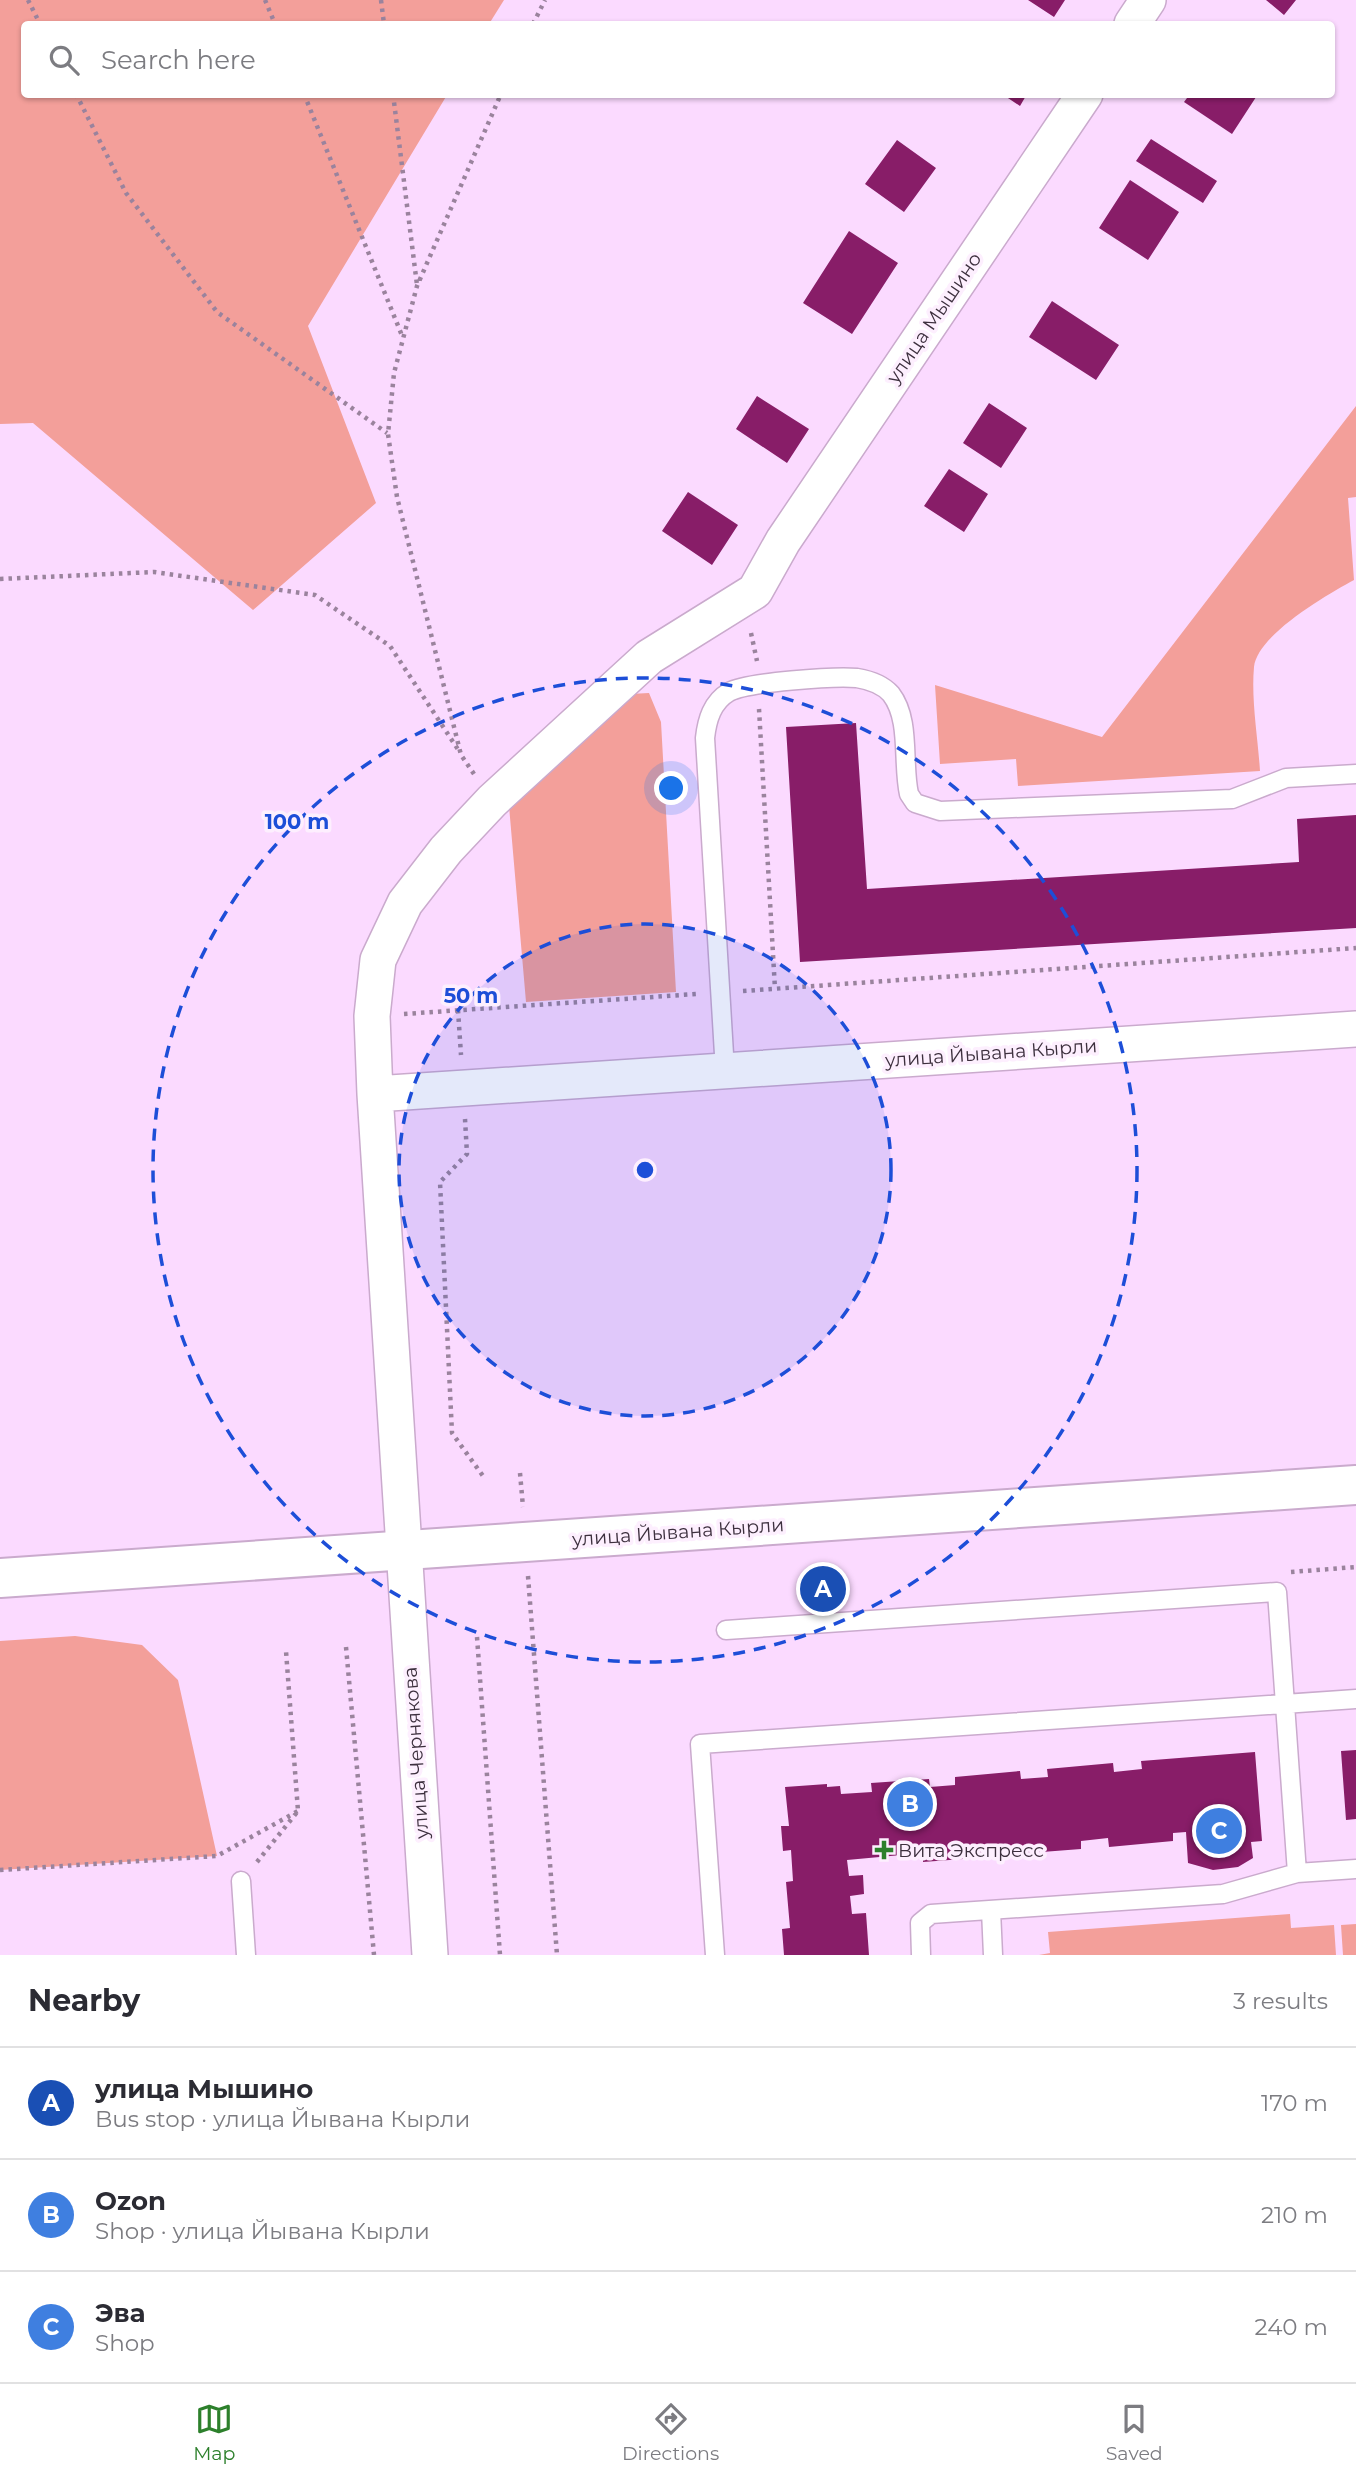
<!DOCTYPE html>
<meta charset="utf-8">
<style>
body{margin:0;font-family:Montserrat,sans-serif;background:#f2f2f3;color:#2b2b33}
.you{position:absolute;left:672px;top:789px;width:24px;height:24px;margin:-18px;border:5px solid #fff;border-radius:50%;background:#1a73e8;box-shadow:0 0 0 10px #1a73e833}
.badge{display:grid;place-items:center;width:46px;height:46px;border-radius:50%;background:#2d802c;color:#fff;font-size:23px;font-weight:700}
.pin{position:absolute;translate:-50% -50%;border:4px solid #fff;box-shadow:0 2px 7px #0006}
.list{margin:0;padding:0;list-style:none}
h2{display:flex;justify-content:space-between;align-items:center;height:91px;margin:0;padding:0 28px;font-size:30px}
h2 small{font-size:23px;font-weight:400;color:#7c7c81}
.list li{display:grid;grid-template-columns:46px 1fr auto;gap:21px;align-items:center;box-sizing:border-box;height:112px;padding:0 28px;border-top:2px solid #e1e1e2}
.list b{display:block;font-size:26px;white-space:nowrap}
.list p{margin:0;font-size:23px;white-space:nowrap;color:#7c7c81}
.list em{font-size:23px;font-style:normal;color:#7c7c81}
.icon{flex:none;width:38px;height:38px;fill:none;stroke:currentColor;stroke-width:2;stroke-linecap:round;stroke-linejoin:round}
.map{position:relative;flex:none;width:1356px;height:1955px;overflow:hidden}
.search{position:absolute;background:#fff;box-shadow:0 2px 5px #0004;left:21px;right:21px;top:21px;height:77px;display:flex;align-items:center;gap:18px;box-sizing:border-box;padding:0 24px;border-radius:7px;color:#7c7c81;font-size:26px}
.sheet{height:427px;background:#fff}
nav{display:flex;justify-content:space-around;align-items:center;box-sizing:border-box;height:98px;border-top:2px solid #e1e1e2;background:#fff;font-size:19px;color:#7c7c81}
nav a{display:grid;justify-items:center;gap:4px}
nav .on{color:#2d802c}
.map>svg:first-child{display:block}
.green{fill:#f39f9a}
.building{fill:#881d68}
.lines{fill:none;stroke-linecap:round;stroke-linejoin:round}
.lane-casing{stroke:#caaacd;stroke-width:21}
.street-casing{stroke:#caaacd;stroke-width:38}
.primary-casing{stroke:#caaacd;stroke-width:42}
.path{stroke:#9a839d;stroke-width:4.5;stroke-dasharray:3.5 5;stroke-linecap:butt}
.lane{stroke:#fff;stroke-width:18}
.street{stroke:#fff;stroke-width:35}
.primary{stroke:#fff;stroke-width:38}
.ring{fill:none;stroke:#1d4ed8;stroke-width:3.5;stroke-dasharray:12 9}
.poi-dot{fill:#2d802c;stroke:#fdeffe;stroke-width:2.5}
.labels{text-anchor:middle;dominant-baseline:central;stroke-width:7;stroke-linejoin:round;paint-order:stroke}
.street-label{font-size:19px;fill:#3d303e;stroke:#fdeffe}
.poi-label{font-size:19px;fill:#3d303e;stroke:#fdeffe;text-anchor:start}
.centre{fill:#1d4ed8;stroke:#fdeffe;stroke-width:3.5}
.ring-label{font-size:21px;text-anchor:middle;font-weight:bold;fill:#1d4ed8;stroke:#fdeffe;stroke-width:7;stroke-linejoin:round;paint-order:stroke}
</style>
<div class="map">
<svg width="1356" height="1955" viewBox="0 0 1356 1955">
<rect width="100%" height="100%" fill="#fbdaff"/>
<path class="green" d="M0 0H504L489 24H24V94L447 95 308 326 376 503 253 610 33 423 0 424Z
M1356 406V497L1348 498 1354 580C1328 594 1257 635 1254 667 1251 700 1258 738 1260 771L1018 786 1016 759 940 764 935 685 1102 737Z
M649 693 661 722 676 992 526 1002 509 806 630 694Z
M75 1636 142 1645 178 1680 217 1856 0 1870V1641Z
M1290 1914 1291 1928 1334 1925 1336 1955H1039L1050 1953 1048 1932Z
M1356 1924V1955H1343L1341 1925Z"/>
<path class="building" d="M1028 0H1065L1054 17Z
M1266 0H1296L1284 15Z
M1002 94H1027L1020 106Z
M1190 94H1258L1232 134 1184 102Z
M1151 139 1217 181 1203 203 1136 161Z
M897 140 936 168 904 212 865 184Z
M1130 180 1179 212 1148 260 1099 228Z
M849 231 898 263 852 334 803 303Z
M1052 301 1119 345 1096 380 1029 337Z
M757 396 809 429 787 463 736 429Z
M989 403 1027 428 1001 468 963 443Z
M949 469 988 494 964 532 924 506Z
M688 492 738 525 712 565 662 531Z
M856 723 867 889 1299 862 1297 819 1356 815V928L800 962 786 727Z
M1356 1750V1819L1346 1820 1341 1751Z
M1255 1752 1262 1841 1251 1842 1253 1858 1238 1867 1213 1870 1188 1863 1186 1832 1173 1833V1841L1109 1847 1108 1838 1081 1841V1849L1015 1854 1014 1846 988 1848 989 1857 923 1862V1853L847 1860 849 1876 863 1875 864 1894 850 1896 852 1914 866 1913 869 1955H784L782 1929 790 1928 786 1882 793 1881 791 1850 783 1851 781 1826H789L785 1787 827 1784V1787L840 1786 841 1794 872 1792 871 1783 929 1779 930 1787 955 1785V1777L1020 1771 1021 1779 1048 1777 1047 1769 1113 1763 1114 1772 1142 1769 1141 1761Z"/>
<g class="lines">
<defs>
<path id="lane" d="M725 1071 705 738C707 720 712 702 729 692 747 682 835 676 857 678 869 680 883 685 891 694 911 720 902 763 909 794L915 803 940 811 1232 799 1286 778 1356 774
M726 1630 1277 1592 1297 1873
M241 1881 246 1955
M991 1910 993 1955
M715 1955 700 1744 1356 1699
M921 1955 920 1923 931 1914 1223 1894 1297 1873 1356 1869"/>
<path id="street" d="M1132 24 1148 0
M375 1094 1356 1029
M430 1955 375 1094 372 1016 378 960 405 903 446 850 492 801 649 657 755 591 783 541 1085 94"/>
<path id="primary" d="M0 1578 1356 1485"/>
</defs>
<use href="#lane" class="lane-casing"/>
<use href="#street" class="street-casing"/>
<use href="#primary" class="primary-casing"/>
<path class="path" d="M28 0 40 24
M265 0 275 24
M381 0 384 24
M533 24 545 0
M76 94 126 193 217 312 387 433
M304 94 403 338
M393 94 417 285
M0 579 154 572 315 595 390 646 459 751
M751 633 757 661
M759 709 775 989
M474 774 461 755 397 497 388 434 394 373 417 286 501 94
M743 991 1356 948
M458 1010 461 1055
M404 1014 696 994
M465 1119 467 1154 440 1182 452 1433 483 1476
M520 1473 523 1507
M1291 1572 1356 1567
M528 1576 557 1955
M477 1637 500 1955
M346 1647 374 1955
M257 1862 298 1811 286 1651
M0 1870 217 1856 298 1811"/>
<use href="#lane" class="lane"/>
<use href="#street" class="street"/>
<use href="#primary" class="primary"/>
</g>
<circle cx="645" cy="1170" r="246" fill="#1d4ed8" fill-opacity=".12"/>
<g class="ring">
<circle cx="645" cy="1170" r="246"/>
<circle cx="645" cy="1170" r="492"/>
</g>
<path class="poi-dot" d="M880.5 1839.5h7v7h7v7h-7v7h-7v-7h-7v-7h7z"/>
<g class="labels">
<g class="street-label">
<text transform="translate(934 318) rotate(-56)">улица Мышино</text>
<text transform="translate(991 1053) rotate(-4)">улица Йывана Кырли</text>
<text transform="translate(678 1532) rotate(-4)">улица Йывана Кырли</text>
<text transform="translate(416 1753) rotate(-94)">улица Чернякова</text>
</g>
<g class="poi-label">
<text x="898" y="1850">Вита Экспресс</text>
</g>
</g>
<circle cx="645" cy="1170" r="10" class="centre"/>
<g class="ring-label">
<text x="297" y="829">100 m</text>
<text x="471" y="1003">50 m</text>
</g>
</svg>
<div class="you"></div>
<div class="pin badge" style="left:823px;top:1589px;background:#1a4fb4">A</div>
<div class="pin badge" style="left:910px;top:1804px;background:#3f7fe0">B</div>
<div class="pin badge" style="left:1219px;top:1831px;background:#3f7fe0">C</div>
<div class="search"><svg class="icon" aria-label="search" viewBox="0 0 24 24"><circle cx="10" cy="10" r="6"/><path d="M15 15l6 6"/></svg>Search here</div>
</div>
<section class="sheet">
<h2>Nearby<small>3 results</small></h2>
<ul class="list">
<li><span class="badge" style="background:#1a4fb4">A</span><div><b>улица Мышино</b><p>Bus stop · улица Йывана Кырли</p></div><em>170 m</em></li>
<li><span class="badge" style="background:#3f7fe0">B</span><div><b>Ozon</b><p>Shop · улица Йывана Кырли</p></div><em>210 m</em></li>
<li><span class="badge" style="background:#3f7fe0">C</span><div><b>Эва</b><p>Shop</p></div><em>240 m</em></li>
</ul>
</section>
<nav>
<a class="on"><svg class="icon" aria-label="map" viewBox="0 0 24 24"><path d="M3 6l6-2 6 2 6-2v14l-6 2-6-2-6 2zM9 4v14M15 6v14"/></svg>Map</a>
<a><svg class="icon" aria-label="directions" viewBox="0 0 24 24"><path d="M12 3l9 9-9 9-9-9zM9 14v-3h6M13 9l2 2-2 2"/></svg>Directions</a>
<a><svg class="icon" aria-label="saved" viewBox="0 0 24 24"><path d="M7 4h10v16l-5-4-5 4z"/></svg>Saved</a>
</nav>
